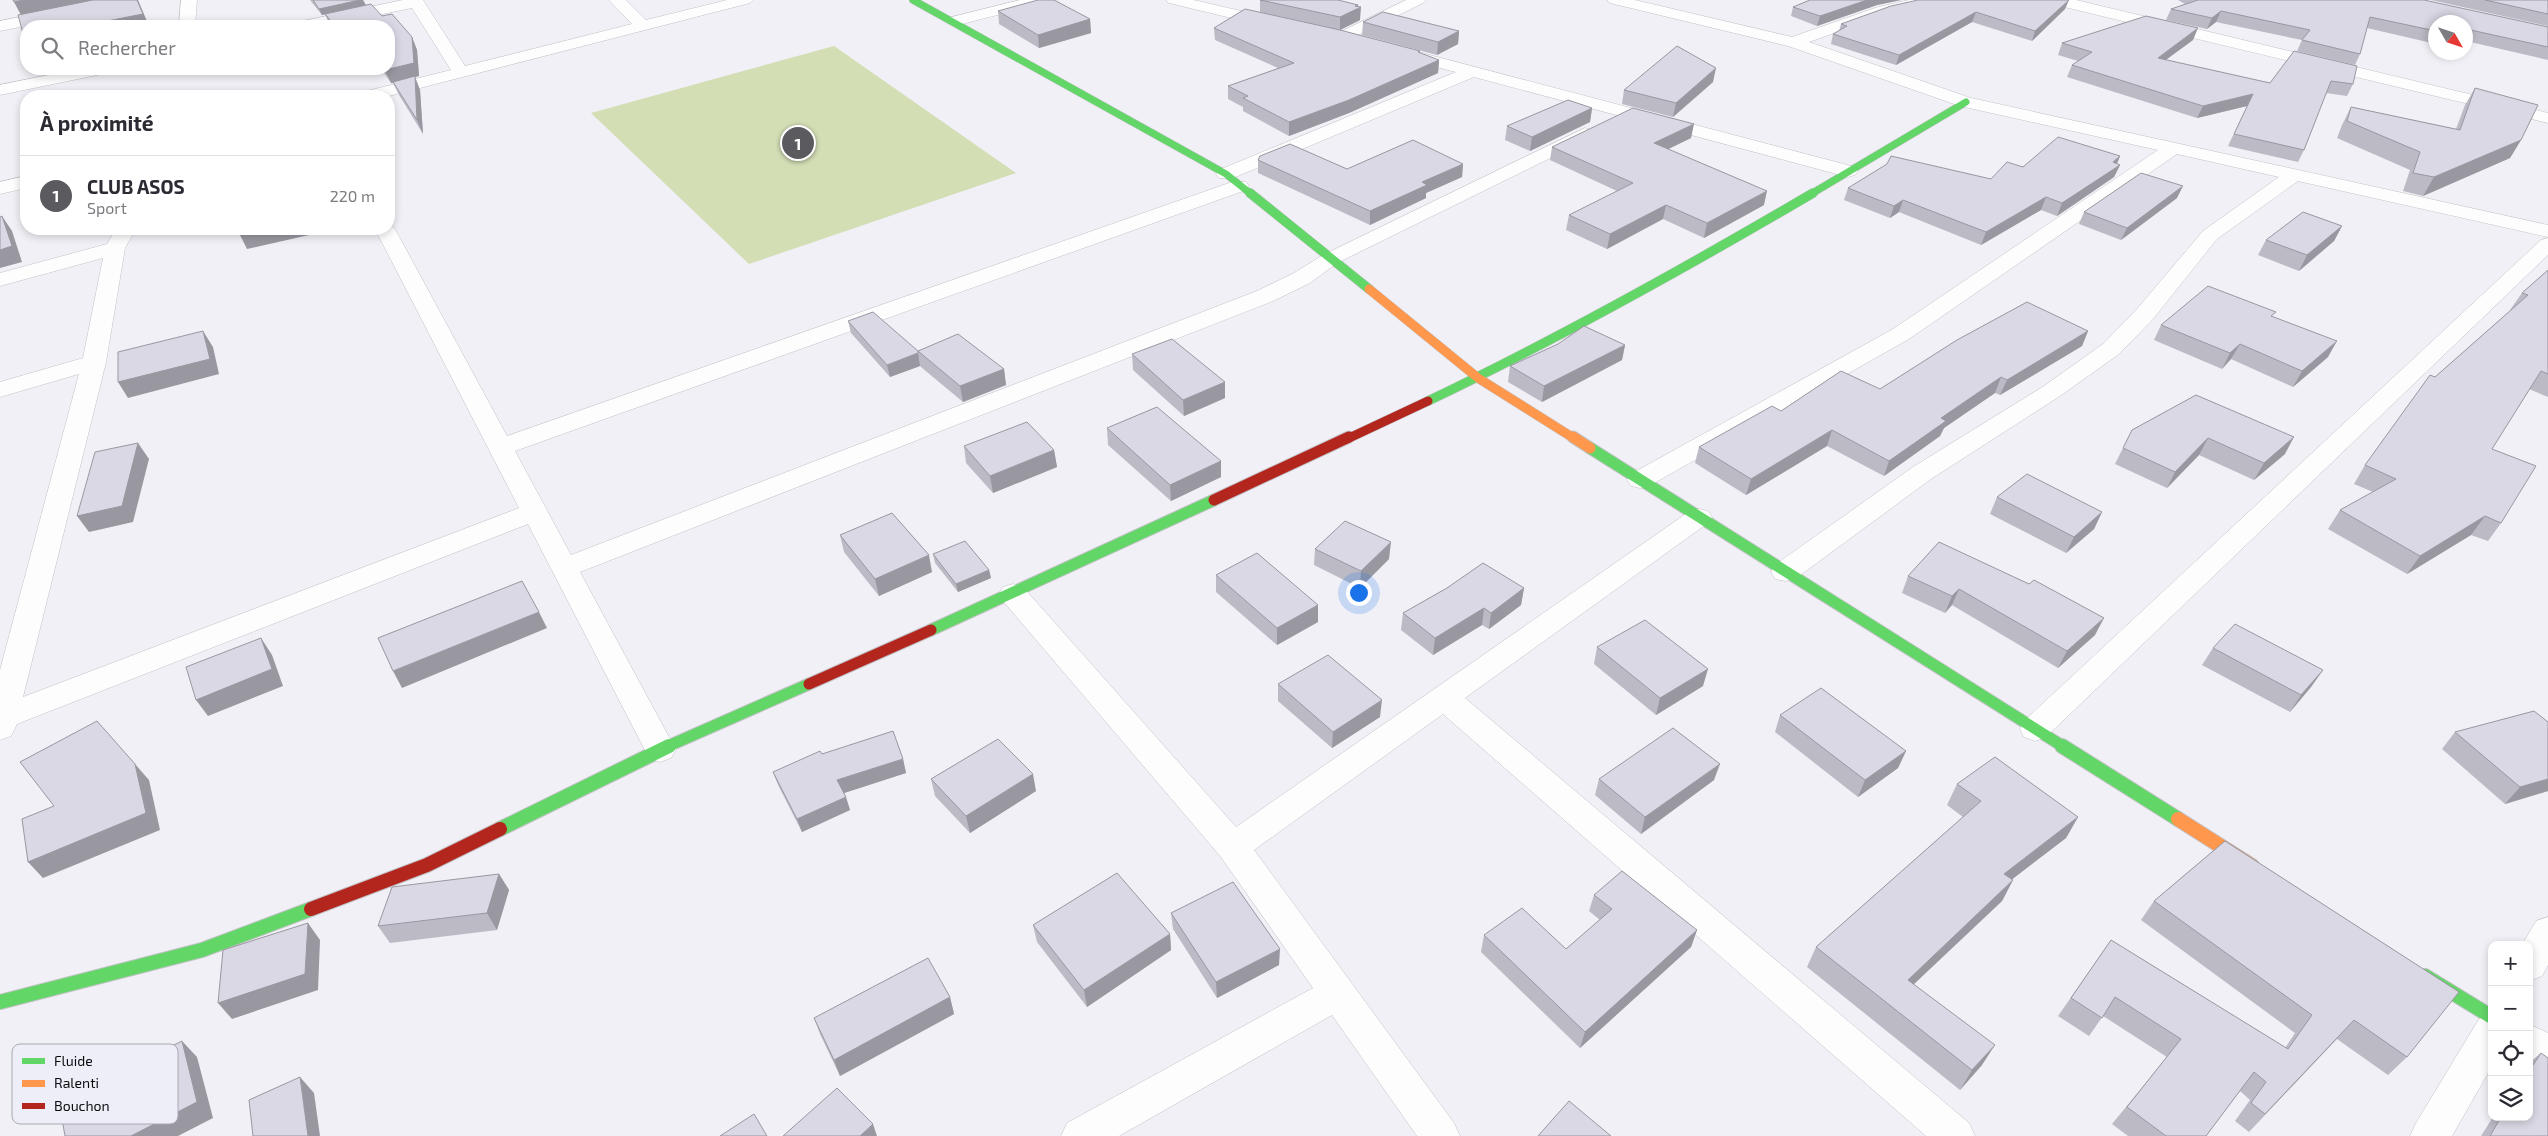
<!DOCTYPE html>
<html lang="fr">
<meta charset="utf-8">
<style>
body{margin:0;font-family:"Exo 2",sans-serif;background:#f2f2f3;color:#2b2b33}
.controls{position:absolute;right:15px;bottom:15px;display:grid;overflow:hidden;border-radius:10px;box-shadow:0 2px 8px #0003}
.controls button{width:45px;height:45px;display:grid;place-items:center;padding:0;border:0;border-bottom:1px solid #e1e1e2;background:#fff;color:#2b2b33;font:25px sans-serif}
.compass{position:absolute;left:2428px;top:15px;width:45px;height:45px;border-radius:50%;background:#fff;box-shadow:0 2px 8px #0003;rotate:129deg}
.you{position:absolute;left:1358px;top:592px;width:18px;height:18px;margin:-12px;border:4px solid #fff;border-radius:50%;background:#1a73e8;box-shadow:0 0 0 8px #1a73e833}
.badge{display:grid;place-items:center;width:32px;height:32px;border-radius:50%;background:#5b5b5f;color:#fff;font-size:16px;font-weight:700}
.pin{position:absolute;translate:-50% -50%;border:2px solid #fff;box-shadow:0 1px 5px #0006}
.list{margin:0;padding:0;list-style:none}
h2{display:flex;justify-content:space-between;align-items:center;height:65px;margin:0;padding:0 20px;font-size:21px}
h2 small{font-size:16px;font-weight:400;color:#7c7c81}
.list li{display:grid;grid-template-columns:32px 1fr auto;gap:15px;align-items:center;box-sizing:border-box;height:80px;padding:0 20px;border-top:1px solid #e1e1e2}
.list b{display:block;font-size:19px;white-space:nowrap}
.list p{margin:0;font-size:16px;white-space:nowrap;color:#7c7c81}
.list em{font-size:16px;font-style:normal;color:#7c7c81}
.icon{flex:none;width:28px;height:28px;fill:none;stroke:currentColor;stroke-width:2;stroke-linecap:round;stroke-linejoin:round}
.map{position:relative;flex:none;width:2548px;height:1136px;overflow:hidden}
.search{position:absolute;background:#fff;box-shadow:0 2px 8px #0003;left:20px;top:20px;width:375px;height:55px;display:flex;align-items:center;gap:12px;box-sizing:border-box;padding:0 18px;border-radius:20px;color:#7c7c81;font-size:19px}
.panel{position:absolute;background:#fff;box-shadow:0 2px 8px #0003;left:20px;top:90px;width:375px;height:145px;border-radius:20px}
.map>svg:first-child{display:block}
.green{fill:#d3deb5}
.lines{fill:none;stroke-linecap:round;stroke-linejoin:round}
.street-casing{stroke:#c2c2c6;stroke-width:1}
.fast-far3-casing{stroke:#c2c2c6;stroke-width:8}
.fast-far2-casing{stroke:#c2c2c6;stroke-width:10}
.fast-far1-casing{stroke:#c2c2c6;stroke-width:13}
.fast-casing{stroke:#c2c2c6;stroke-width:16}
.slow-far2-casing{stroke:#c2c2c6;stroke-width:10}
.slow-far1-casing{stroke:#c2c2c6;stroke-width:13}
.slow-casing{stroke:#c2c2c6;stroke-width:16}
.jam-far2-casing{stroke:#c2c2c6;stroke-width:10}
.jam-far1-casing{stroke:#c2c2c6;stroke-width:13}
.jam-casing{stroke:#c2c2c6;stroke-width:16}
.street{fill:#fdfdfe;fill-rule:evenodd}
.fast-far3{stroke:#63d668;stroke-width:7}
.fast-far2{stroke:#63d668;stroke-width:9}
.fast-far1{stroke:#63d668;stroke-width:11}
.fast{stroke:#63d668;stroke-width:14}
.slow-far2{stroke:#ff974d;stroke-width:9}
.slow-far1{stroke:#ff974d;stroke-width:11}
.slow{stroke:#ff974d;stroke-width:14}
.jam-far2{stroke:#b3261e;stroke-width:9}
.jam-far1{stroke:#b3261e;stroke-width:11}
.jam{stroke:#b3261e;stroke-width:14}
.wall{fill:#bcbac5}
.shaded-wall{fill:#9997a0}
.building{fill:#dbd8e5;stroke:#9997a0}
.key{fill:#eeeef8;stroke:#aaaab2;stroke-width:1}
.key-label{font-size:14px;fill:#0b0b0e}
</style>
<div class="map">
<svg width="2548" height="1136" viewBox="0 0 2548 1136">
<rect width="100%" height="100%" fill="#f0f0f6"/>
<path class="green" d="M834 46 1016 173 749 264 591 113Z"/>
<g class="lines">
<defs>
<path id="street" d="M107 0H138L130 5 0 31V21Z
M181 0H197L195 26H179Z
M403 0H423L465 66 632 24 609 0H626L646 20 727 0H753L750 3 389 96H360L363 92 451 70 412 8 324 26H295L303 21Z
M1020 0H1047L1044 3 954 26 946 21 948 18Z
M1166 0H1194L1279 20 1281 23 1273 28 1169 3Z
M1406 0H1426L1423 3 1348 40H1336L1334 37 1336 34Z
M1607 0H1635L1792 37 1878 7 1909 0H1939L1936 3 1888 14 1809 42 1971 98 2548 225V237L2298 181 2217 239 2153 319 2119 354 2060 396 1931 479 1795 579 1785 581 1775 579 1771 572 1775 565 1913 467 2044 386 2103 344 2137 309 2203 231 2279 177 2177 154 1909 339 1649 486 1640 488 1631 486 1627 480 1631 474 1893 329 2158 150 1960 106 1788 46 1610 3Z
M2048 0H2076L2548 113V123L2056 5Z
M1403 48 1855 167 1858 171 1855 175 1848 177 1474 77 1233 178H1219L1216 174 1219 170 1456 72 1397 57 1395 53 1397 49Z
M78 69H110L108 73 102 74 0 95V85Z
M1585 128 1591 130 1594 134 1591 138 1337 263 1310 283 1273 301 580 572 676 750 671 758 660 762 649 758 528 524 17 724 11 736 0 740V670L79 374 0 397V382L83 358 103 258 0 286V273L107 244 116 229H136L125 248 106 362 23 697 519 508 375 229H389V224L395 229 507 436 1232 182H1246L1249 186 1246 190 515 451 571 555 1257 291 1294 273 1323 255Z
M26 176V188L0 194V182Z
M2548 238V255L2046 737 2035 741 2024 737 2020 729 2024 721 2541 240Z
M1699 509 1708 511 1712 517 1708 523 1465 698 1969 1123 1975 1136H1926L1443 714 1254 850 1454 1123 1460 1136H1417L1332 1015 1119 1136H1061L1067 1123 1313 988 1221 857 1003 601 999 594 1003 587 1013 584 1023 587 1236 827 1690 511Z
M2548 917V965L2542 976 2529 981V945H2522L2536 921Z
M2492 1014V1066L2452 1136H2410L2416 1123 2479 1019Z
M2529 1024 2548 1033V1070L2529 1062Z"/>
<path id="fast-far3" d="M913 0 1226 174 1251 194
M1811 194 1966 102"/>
<path id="fast-far2" d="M1250 193 1369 289
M1428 401C1560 338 1687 267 1813 193"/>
<path id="fast-far1" d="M1590 448 2064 747
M931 630 1214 500
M666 747 809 684"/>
<path id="fast" d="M2062 746 2178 819
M500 829 669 746
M2425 976 2492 1017
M0 1002 202 950 311 909"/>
<path id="slow-far2" d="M1369 289 1478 378 1575 439"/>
<path id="slow-far1" d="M1573 437 1590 448"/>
<path id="slow" d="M2178 819 2252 866"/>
<path id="jam-far2" d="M1347 439 1428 401"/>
<path id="jam-far1" d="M1214 500 1349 437
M809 684 931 630"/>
<path id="jam" d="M311 909 427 865 500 829"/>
</defs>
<use href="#street" class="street-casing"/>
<use href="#fast-far3" class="fast-far3-casing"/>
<use href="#fast-far2" class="fast-far2-casing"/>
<use href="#fast-far1" class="fast-far1-casing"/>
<use href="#fast" class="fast-casing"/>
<use href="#slow-far2" class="slow-far2-casing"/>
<use href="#slow-far1" class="slow-far1-casing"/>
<use href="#slow" class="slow-casing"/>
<use href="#jam-far2" class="jam-far2-casing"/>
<use href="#jam-far1" class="jam-far1-casing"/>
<use href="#jam" class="jam-casing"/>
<use href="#street" class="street"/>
<use href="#fast-far3" class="fast-far3"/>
<use href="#fast-far2" class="fast-far2"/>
<use href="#fast-far1" class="fast-far1"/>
<use href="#fast" class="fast"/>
<use href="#slow-far2" class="slow-far2"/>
<use href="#slow-far1" class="slow-far1"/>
<use href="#slow" class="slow"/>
<use href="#jam-far2" class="jam-far2"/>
<use href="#jam-far1" class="jam-far1"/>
<use href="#jam" class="jam"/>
</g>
<path class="wall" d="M310 0H363L366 5 412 37 417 50 419 76 415 77 420 90 423 134 399 95 393 83H391L382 70 365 72 363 69H389V26H330L325 14 322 15Z
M1260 0 1358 7 1360 20 1340 30 1260 12Z
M1810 0H1901L1877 5 1817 26 1791 16 1793 7Z
M2178 0H2424L2548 27V60L2466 41V22H2436V44L2367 28 2360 54 2355 65 2297 51 2302 40 2216 22 2207 29 2166 20 2171 9 2185 4Z
M2431 0H2548V26Z
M1891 6 2065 9 2032 41 1972 22 1896 65 1831 44 1833 34 1839 31 1841 24Z
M998 11 1090 19 1091 33 1039 48 999 24Z
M1363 22 1459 31 1458 44 1437 55 1362 35Z
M1214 28 1420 51V53L1439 60 1438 73 1349 113 1289 136 1243 111V107L1228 99V86L1278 68 1215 40Z
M2193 40 2166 60 2270 83 2294 51 2353 84 2347 96 2326 93 2304 150 2298 162 2228 146 2247 106 2197 118 2067 77 2072 65 2078 61 2058 55 2062 43Z
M1713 82 1673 117 1622 104 1624 90Z
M2475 88 2521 140 2510 158 2423 196 2403 191 2410 170 2337 138 2342 125 2351 107 2456 129 2465 105Z
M1592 108 1590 122 1530 151 1505 140 1507 126Z
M1691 138 1668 149 1764 205 1704 238 1663 219 1607 249 1566 230 1569 215 1617 191 1550 160 1552 147Z
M2120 156 2117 164 2120 165 2114 177 2057 216 2041 210 1981 245 1899 212 1890 218 1844 200 1848 188 1991 179 2023 167Z
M1258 160 1347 169 1463 164 1462 177 1426 193V198L1370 225 1258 173Z
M2177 198 2121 240 2079 224 2084 212Z
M2342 226 2334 241 2299 271 2258 255 2266 240Z
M2548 270V397L2529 389 2492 449 2501 523 2488 541 2471 535 2407 574 2328 529 2340 510 2373 492 2354 484 2365 465 2435 377 2511 310H2510L2522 293Z
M2273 317 2328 357 2293 387 2231 359 2222 369 2154 340 2161 325Z
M848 321 918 351 1004 369 1006 385 963 402 921 367 920 366 890 377 851 333Z
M2088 331 2082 346 2000 395 1995 393 1944 428 1940 436 1884 476 1827 446 1746 495 1695 463 1699 447 1781 411 1880 389Z
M1625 345 1622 360 1542 402 1508 382 1510 366Z
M1132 354 1225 382V398L1184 416 1133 370Z
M2196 395 2285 454 2254 480 2199 455 2167 488 2115 464 2132 430Z
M1107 428 1221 461V477L1171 501 1108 445Z
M964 446 1054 450 1057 467 993 493 966 463Z
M1997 497 2102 512 2094 529 2066 553 1990 514Z
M840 535 932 572 879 596 844 552Z
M1939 542 2095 635 2058 668 1952 605 1945 613 1902 593 1908 576Z
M1315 549 1389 559 1360 588 1314 565Z
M933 554 989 570 991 578 958 592 935 563Z
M1216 575 1318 605V622L1277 645 1216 592Z
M1447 588H1524L1521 605 1489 629 1482 625 1433 655 1401 630 1403 613Z
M1597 647 1703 686 1656 715 1594 664Z
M2213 648 2323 670 2311 687 2290 712 2202 665Z
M1278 684 1380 717 1332 748 1278 701Z
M1780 715 1906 751 1898 768 1858 797 1775 732Z
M2548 722V791L2505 804 2442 749 2455 732Z
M822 754 903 759 906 773 844 793 850 810 802 832 778 785 773 772Z
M931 779 1036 791 970 833 935 796Z
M1599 779 1714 780 1641 834 1595 795Z
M1957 784 2078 817 2066 838 2012 879 2013 880 2002 901 1914 984 1982 1065 1960 1090 1807 967 1816 947 1963 817 1947 805Z
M2225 841 2407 1057 2388 1075 2337 1039 2249 1132 2235 1121 2250 1100 2240 1091 2206 1136H2128L2112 1124 2167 1057 2103 1016 2089 1036 2058 1016 2111 940 2285 1048 2295 1033 2141 920 2154 901Z
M499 874 509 890 497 930 390 943 378 926Z
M1594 895 1697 930 1691 947 1580 1048 1481 952 1484 935 1566 949 1600 920 1589 911Z
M1171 913 1279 965 1217 998 1173 929Z
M1033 925 1170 934 1171 950 1087 1007 1037 942Z
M950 997 954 1014 840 1076 820 1034 814 1018Z
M2541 1053 2548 1136H2481L2493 1117H2529V1063Z"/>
<path class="shaded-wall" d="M24 0H97L21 15 14 2Z
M137 0H138L149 26H82Z
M360 0H363L366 6 322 15 319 9Z
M1867 0H1901L1877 5 1817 26 1820 16Z
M2069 0 2065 9 2032 41 2035 31Z
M1358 5V9L1361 7 1360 20 1340 30V17L1355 6Z
M2221 11 2216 22 2207 29 2212 18Z
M1976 12 1972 22 1896 65 1899 55Z
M1090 19 1091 33 1039 48 1038 35Z
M2198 28 2193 40 2153 69 2158 58Z
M1459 31 1458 44 1437 55 1438 42Z
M412 37 417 50 419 76 415 77 420 90 423 134 417 120 415 77 391 83 385 70Z
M1439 60 1438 73 1349 113 1289 136V122Z
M1716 68 1713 82 1673 117 1676 103Z
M364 69H382V70L365 72Z
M2253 94 2247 106 2197 118 2203 106Z
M1592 108 1590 122 1530 151 1532 137Z
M1694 124 1691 138 1652 157 1654 143Z
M2521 140 2510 158 2423 196 2434 177Z
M2120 156 2115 168 2120 165 2114 177 2057 216 2062 203Z
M1463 164 1462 177 1426 193V198L1370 225V211L1422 182Z
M2183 186 2177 198 2121 240 2127 228Z
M1767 191 1764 205 1704 238 1707 223Z
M2046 197 2041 210 1981 245 1986 232Z
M1903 200 1899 212 1890 218 1894 206Z
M1666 205 1663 219 1607 249 1610 234Z
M2 216 12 231 22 262 0 268V250Z
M2342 226 2334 241 2299 271 2307 255Z
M270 229H331V230L247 249 240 235Z
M203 331 213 347 219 374 128 398 118 382Z
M2088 331 2082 346 2000 395 2007 380Z
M2337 341 2328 357 2293 387 2302 371Z
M2240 344 2231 359 2222 369 2230 353Z
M1625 345 1622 360 1542 402 1544 386Z
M918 353 920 366 890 377 887 365Z
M1004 369 1006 385 963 402 960 386Z
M2001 377 1995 393 1944 428 1940 436 1884 476 1889 461 1941 418Z
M1225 382V398L1184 416 1183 400Z
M1832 430 1827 446 1746 495 1751 479Z
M2294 437 2285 454 2254 480 2264 463Z
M2208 438 2199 455 2167 488 2175 472Z
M138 443 149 459 133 522 89 532 77 516Z
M1054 450 1057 467 993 493 990 476Z
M1221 461V477L1171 501 1170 485Z
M2102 512 2094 529 2066 553 2074 537Z
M2485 516 2471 535 2407 574 2420 556Z
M1391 542 1389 559 1360 588 1361 571Z
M929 555 932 572 879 596 875 579Z
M989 570 991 578 958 592 956 584Z
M1524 588 1521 605 1489 629 1491 613Z
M1959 589 1952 605 1945 613 1952 596Z
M1318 605V622L1277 645V628Z
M1484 608 1482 625 1433 655 1435 638Z
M539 612 547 628 402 688 393 671Z
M2104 618 2095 635 2058 668 2067 651Z
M261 638 272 655 283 686 208 716 196 700Z
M1708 669 1703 686 1656 715 1660 698Z
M2323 670 2311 687 2290 712 2301 695Z
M1382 700 1380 717 1332 748 1333 732Z
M1906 751 1898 768 1858 797 1865 780Z
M903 759 906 773 841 794 837 780Z
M135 764 149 780 160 830 43 878 28 862Z
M1720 764 1714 780 1641 834 1645 817Z
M1033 774 1036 791 970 833 966 816Z
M2548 779V791L2505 804 2520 787Z
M846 797 850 810 802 832 797 819Z
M2078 817 2066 838 1993 894 2004 874Z
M499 874 509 890 497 930 487 913Z
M2013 880 2002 901 1897 1000 1908 980Z
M308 923 320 940 318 990 232 1019 218 1003Z
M1697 930 1691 947 1580 1048 1585 1032Z
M1170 934 1171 950 1087 1007 1084 990Z
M1280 949 1279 965 1217 998 1216 982Z
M950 997 954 1014 840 1076 834 1060Z
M182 1041 197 1057 213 1118 178 1136H131Z
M1995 1045 1982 1065 1960 1090 1972 1070Z
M300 1077 314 1093 320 1136H308Z
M873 1124 877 1136H860Z"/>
<path class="building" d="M13 0H24L14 2Z
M93 0H137L143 14 82 26H26V37H24L18 15Z
M313 0H360L319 9Z
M1038 0H1054L1090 19 1038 35 998 11Z
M1260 0H1338L1358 5 1355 6 1361 7 1340 17Z
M1810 0H1867L1820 16 1793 7Z
M1918 0H2069L2035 31 1976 12 1899 55 1833 34 1847 26 1841 24 1891 6Z
M2198 0H2424L2548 27V47L2466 29V22H2436V31L2370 17 2360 54 2302 40 2310 30 2221 11 2212 18 2171 9Z
M2485 0H2548V14Z
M371 4 382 16 392 14 412 37 414 63 389 69V26H335L325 14Z
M1245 9 1340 30 1420 51 1418 52 1439 60 1349 100 1289 122 1243 98 1248 96 1228 86 1294 63 1214 28Z
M1383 12 1459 31 1438 42 1363 22Z
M2146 16 2198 28 2158 58 2270 83 2294 51 2357 66 2353 84 2331 81 2304 150 2234 134 2253 94 2203 106 2072 65 2092 52 2062 43Z
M1677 46 1716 68 1676 103 1624 90Z
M415 76 417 120 393 82Z
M2475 88 2538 105 2521 140 2434 177 2413 173 2420 152 2347 121 2351 107 2460 130Z
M1568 100 1592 108 1532 137 1507 126Z
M1633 108 1694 124 1654 143 1767 191 1707 223 1666 205 1610 234 1569 215 1633 183 1552 147Z
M2058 137 2120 156 2113 162 2120 165 2062 203 2046 197 1986 232 1903 200 1894 206 1848 188 1887 164 1891 156 1991 179 2007 162 2023 167Z
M1413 140 1463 164 1422 182 1427 185 1370 211 1258 160 1260 156 1290 144 1347 169Z
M2141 173 2183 186 2127 228 2084 212Z
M2303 212 2342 226 2307 255 2266 240Z
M2 216 12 246 0 250V217Z
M239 229H270L240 235Z
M2548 270V374L2541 371 2492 449 2536 466 2501 523 2485 516 2420 556 2340 510 2396 479 2365 465 2430 375 2435 377 2528 295 2522 293Z
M2208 286 2276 312 2271 316 2337 341 2302 371 2240 344 2230 353 2161 325Z
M2027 302 2088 331 2007 380 2001 377 1941 418 1946 421 1889 461 1832 430 1751 479 1699 447 1772 406 1781 411 1841 371 1880 389 1957 340Z
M873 312 918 351V353L887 365 848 321Z
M1584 326 1625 345 1544 386 1510 366 1558 344Z
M203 331 210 359 118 382V352Z
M958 334 1004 369 960 386 918 351Z
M1172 339 1225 382 1183 400 1132 354Z
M2196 395 2294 437 2264 463 2208 438 2175 472 2123 448 2132 430Z
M1157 407 1221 461 1170 485 1107 428Z
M1027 422 1054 450 990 476 964 446Z
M138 443 122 506 77 516 95 452Z
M2027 474 2102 512 2074 537 1997 497Z
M892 513 929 555 875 579 840 535Z
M1345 521 1391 542 1361 571 1315 549Z
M965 541 989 570 956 584 933 554Z
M1939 542 2029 584 2034 580 2104 618 2067 651 1959 589 1952 596 1908 576Z
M1257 553 1318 605 1277 628 1216 575Z
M1483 563 1524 588 1491 613 1484 608 1435 638 1403 613 1447 588Z
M522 581 539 612 393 671 378 638Z
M1645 620 1708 669 1660 698 1597 647Z
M2235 624 2323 670 2301 695 2213 648Z
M261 638 272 669 196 700 186 667Z
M1328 655 1382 700 1333 732 1278 684Z
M1821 688 1906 751 1865 780 1780 715Z
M2534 711 2548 722V779L2520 787 2455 732Z
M97 721 135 764 146 813 28 862 22 819 54 806 20 762Z
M1673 728 1720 764 1645 817 1599 779Z
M893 731 903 759 837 780 846 797 797 819 773 772 820 751 822 754Z
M998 739 1033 774 966 816 931 779Z
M1995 757 2078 817 2004 874 2013 880 1908 980 1995 1045 1972 1070 1816 947 1981 801 1957 784Z
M2225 841 2459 992 2407 1057 2354 1020 2265 1114 2251 1103 2266 1082 2254 1072 2206 1136H2166L2127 1107 2181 1039 2115 997 2102 1018 2071 998 2111 940 2288 1049 2312 1015 2154 901Z
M1622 871 1697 930 1585 1032 1484 935 1522 908 1566 949 1612 909 1594 895Z
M1117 873 1170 934 1084 990 1033 925Z
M499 874 487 913 378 926 392 887Z
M1233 882 1280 949 1216 982 1171 913Z
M308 923 305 974 218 1003 223 950Z
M928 958 950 997 834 1060 814 1018Z
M182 1041 197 1102 131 1136H65L59 1102Z
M2541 1053 2548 1058V1136H2490L2501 1117H2529V1071Z
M300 1077 308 1136H253L249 1100Z
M837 1088 873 1124 860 1136H783Z
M1569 1101 1611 1136H1538Z
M754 1114 767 1136H720Z"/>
<rect x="12" y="1044" width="166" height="80" rx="8" class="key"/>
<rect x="22" y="1058" width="23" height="6" fill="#63d668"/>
<rect x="22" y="1080" width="23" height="7" fill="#ff974d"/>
<rect x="22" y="1103" width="23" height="6" fill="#b3261e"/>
<g class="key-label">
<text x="54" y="1066">Fluide</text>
<text x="54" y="1088">Ralenti</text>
<text x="54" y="1111">Bouchon</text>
</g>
</svg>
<div class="controls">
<button>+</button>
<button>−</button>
<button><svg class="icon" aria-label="locate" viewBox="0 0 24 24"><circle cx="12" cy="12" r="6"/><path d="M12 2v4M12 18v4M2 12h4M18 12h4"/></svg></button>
<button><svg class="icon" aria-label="layers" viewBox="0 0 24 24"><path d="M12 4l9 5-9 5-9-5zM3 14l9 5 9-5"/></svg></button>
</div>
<svg class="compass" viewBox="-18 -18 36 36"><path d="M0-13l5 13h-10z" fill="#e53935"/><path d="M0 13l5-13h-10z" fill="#7c7c81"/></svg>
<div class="you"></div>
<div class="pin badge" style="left:798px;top:143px">1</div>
<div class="search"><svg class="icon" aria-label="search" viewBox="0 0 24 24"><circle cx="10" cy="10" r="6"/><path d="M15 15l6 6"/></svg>Rechercher</div>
<section class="panel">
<h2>À proximité<small></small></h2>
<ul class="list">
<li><span class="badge">1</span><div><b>CLUB ASOS</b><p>Sport</p></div><em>220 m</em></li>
</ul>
</section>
</div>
